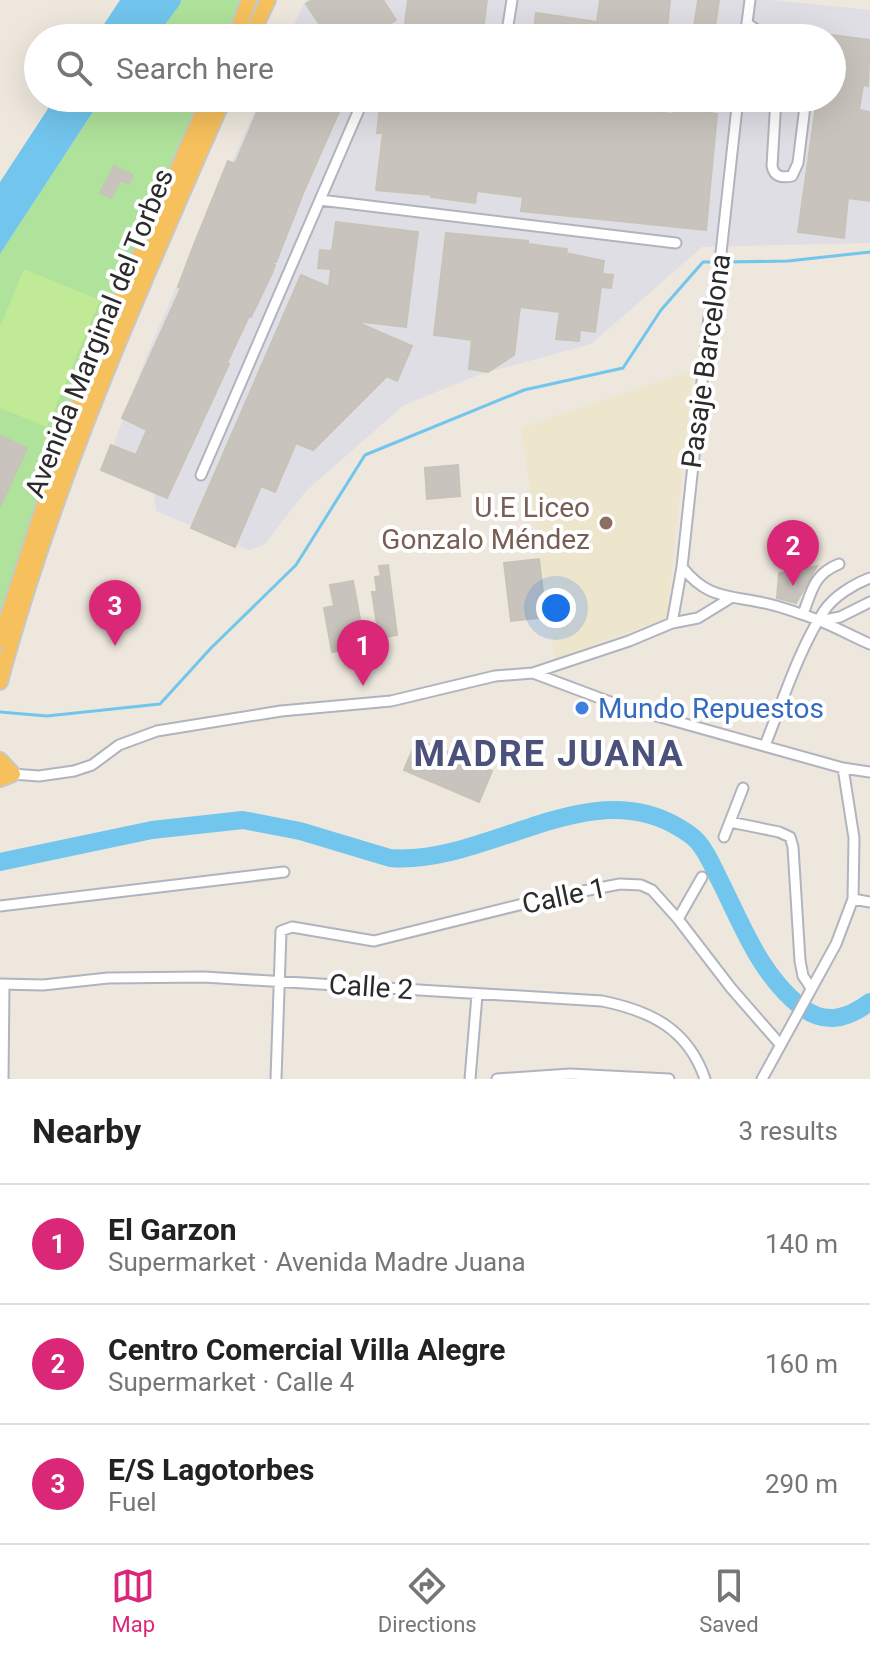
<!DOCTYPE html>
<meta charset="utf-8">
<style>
body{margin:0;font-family:Roboto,sans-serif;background:#f6f6f6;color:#222}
.you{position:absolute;left:556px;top:608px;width:28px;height:28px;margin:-20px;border:6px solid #fff;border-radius:50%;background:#1a73e8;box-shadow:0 0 0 12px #1a73e833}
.badge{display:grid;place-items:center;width:52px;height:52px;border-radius:50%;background:#db2777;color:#fff;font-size:26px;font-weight:700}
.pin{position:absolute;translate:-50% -66px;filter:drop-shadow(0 2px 4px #0008)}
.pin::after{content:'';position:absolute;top:42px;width:28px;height:24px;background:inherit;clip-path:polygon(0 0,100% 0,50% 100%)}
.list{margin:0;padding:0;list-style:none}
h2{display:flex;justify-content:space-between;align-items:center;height:104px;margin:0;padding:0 32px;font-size:34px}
h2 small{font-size:26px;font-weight:400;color:#767676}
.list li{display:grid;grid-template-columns:52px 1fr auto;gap:24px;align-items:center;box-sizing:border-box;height:120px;padding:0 32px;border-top:2px solid #e0e0e0}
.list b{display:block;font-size:30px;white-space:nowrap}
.list p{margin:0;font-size:26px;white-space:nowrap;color:#767676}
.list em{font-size:26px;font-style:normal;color:#767676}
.icon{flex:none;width:44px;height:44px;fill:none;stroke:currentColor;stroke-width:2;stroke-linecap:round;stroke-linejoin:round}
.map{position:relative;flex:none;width:870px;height:1079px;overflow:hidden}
.search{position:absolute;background:#fff;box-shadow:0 8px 32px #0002;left:24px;right:24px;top:24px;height:88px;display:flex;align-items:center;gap:20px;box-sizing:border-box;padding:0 28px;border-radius:44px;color:#767676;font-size:30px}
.sheet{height:464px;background:#fff}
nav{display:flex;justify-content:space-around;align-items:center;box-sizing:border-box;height:112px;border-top:2px solid #e0e0e0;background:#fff;font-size:22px;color:#767676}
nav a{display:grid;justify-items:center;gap:4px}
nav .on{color:#db2777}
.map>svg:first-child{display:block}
.industrial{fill:#e0dee5}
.education{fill:#eee5cd}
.green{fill:#afe29b}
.pitch{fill:#c1ea96}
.water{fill:#72c5ed}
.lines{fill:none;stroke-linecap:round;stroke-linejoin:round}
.stream{stroke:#72c5ed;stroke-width:3}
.river{stroke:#72c5ed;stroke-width:18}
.building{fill:#c8c4bd;stroke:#c8c3b7;stroke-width:2}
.minor-casing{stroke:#b1b3be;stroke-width:13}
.trunk-casing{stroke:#c8c8c8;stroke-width:18}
.minor{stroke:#fff;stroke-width:9}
.trunk{stroke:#f6c05c;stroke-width:14}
.education-dot{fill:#8d6e63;stroke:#fff;stroke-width:3}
.shop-dot{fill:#3f7fe0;stroke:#fff;stroke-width:3}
.labels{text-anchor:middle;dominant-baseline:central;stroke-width:8;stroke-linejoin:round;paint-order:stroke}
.street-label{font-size:28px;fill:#2b2b2b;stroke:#fff}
.education-label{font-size:28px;fill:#785e54;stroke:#fff;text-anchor:end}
.shop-label{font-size:28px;fill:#366cbe;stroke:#fff;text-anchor:start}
.district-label{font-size:36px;font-weight:bold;letter-spacing:2px;fill:#4c517b;stroke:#fff}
</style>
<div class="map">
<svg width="870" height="1079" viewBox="0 0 870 1079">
<rect width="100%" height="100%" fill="#ede7dd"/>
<path class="industrial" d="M306 0H772L870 10V243L702 247 591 344 481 374 404 405 306 491 264 545 249 550 156 511 154 493 104 471 147 354 260 98H832V38H287Z"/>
<path class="education" d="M693 370 667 618 555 659 521 428Z"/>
<path class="green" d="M167 0H249L235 38H142Z
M102 98H209L118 306 0 640V254Z"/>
<path class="pitch" d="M24 269 100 300 47 427 0 408V327Z"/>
<path class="water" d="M120 0H167L142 38H95Z
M55 98H102L0 254V182Z"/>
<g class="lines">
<path class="stream" d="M724 262 788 261 870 252
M0 712 47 716 160 704 211 648 296 565 365 455 524 390 623 368 661 310 703 262H716"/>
<path class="river" d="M144 38 172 0
M0 862 152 830 243 820 300 831 390 858C486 866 587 773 678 827 685 831 693 836 698 842 707 852 713 867 719 879 742 924 759 973 800 1006 824 1025 846 1020 870 1002"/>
</g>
<path class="building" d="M312 0H383L396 20 368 38H329L306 4Z
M408 0H487L482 38H403Z
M600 0H670L666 38H533L536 13 597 22Z
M705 0H719L715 27 726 29 725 38H689L690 26 694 27 698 1Z
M832 35 870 40 868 86 863 85 859 110 870 112V201L848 198 844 238 798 232 817 98H832Z
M263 98H345L304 191 276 262H270L275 265 272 273 251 317 249 316 227 363 229 364 167 498 101 470 111 445 136 455 147 430 122 418 181 288 178 287 195 242 228 161 235 164Z
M381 98H537L674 114 675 108 717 114 706 230 521 211 523 197 477 191 475 203 431 197 432 195 376 190 383 133H377Z
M114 166 133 175 129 184 121 180 111 198 100 193Z
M336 222 418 232 406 327 354 321 412 346 397 381 387 376 313 450 296 443 275 492 261 486 235 547 191 528 301 275 329 287 331 269 318 268 320 250 332 251Z
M446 233 528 241V244L567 249 566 253 604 261 602 274 613 275 611 288 601 287 595 332 580 330 579 341 556 339 560 312 520 307 514 355 488 372 469 369 472 340 434 335Z
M0 436 27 448 0 507Z
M458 465 460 496 427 499 425 468Z
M539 559 546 617 511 621 504 563Z
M388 565 397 635 379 638 372 592H377L375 577 381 576 379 566Z
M817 566 796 603 777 598 779 573Z
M353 581 365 646 332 652 324 608 334 606 330 585Z
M417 739 492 771 479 802 404 770Z"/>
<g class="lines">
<defs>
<path id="minor" d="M747 23 767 38
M506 38 512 0
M745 38 750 0
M776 98 772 166C774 177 782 178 792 176L798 163 806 98
M320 200 676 243
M201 475 364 98
M682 567C706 597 724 595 759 602 773 604 787 609 801 614 825 621 847 634 870 644
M803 614C812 590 814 574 839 564
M819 621 840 617 870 602
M672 623 682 567 709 317 720 262 738 98
M533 673 621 706 843 768 870 772
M765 745C783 701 798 651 824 611 834 596 854 584 870 578
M13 774 39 776 74 771 92 765 119 745 157 731 281 711 391 701 495 676 533 673 629 641 672 623 698 618 729 599
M730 822 779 832 790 837 793 847 800 961 803 976 811 988
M724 837 743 788
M853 899 870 902
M0 906 284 872
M678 919 702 877
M0 984 43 985 108 978 204 977 602 1001C651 1011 688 1029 705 1079
M3 1079 4 985
M276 1079 281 931 292 927 374 941 547 898 620 884 641 885 652 890 678 919 731 988 779 1043
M470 1079 477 995
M497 1079 570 1074 669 1079
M762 1079 836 944 853 899 854 838 843 768"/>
<path id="trunk" d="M235 38 249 0
M250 38 268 0
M0 640 65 441 118 306 209 98
M0 682C54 481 140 288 224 98
M0 760 13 774 0 779"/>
</defs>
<use href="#minor" class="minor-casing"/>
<use href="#trunk" class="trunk-casing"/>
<use href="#minor" class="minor"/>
<use href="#trunk" class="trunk"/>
</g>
<circle class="education-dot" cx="606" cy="523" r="8"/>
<circle class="shop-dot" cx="582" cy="708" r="8"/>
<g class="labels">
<g class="street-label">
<text transform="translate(99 333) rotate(-68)">Avenida Marginal del Torbes</text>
<text transform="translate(706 361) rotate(-82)">Pasaje Barcelona</text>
<text transform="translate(564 896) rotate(-12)">Calle 1</text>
<text transform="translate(371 987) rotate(4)">Calle 2</text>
</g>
<g class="education-label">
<text x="590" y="507">U.E Liceo<tspan x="590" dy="32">Gonzalo Méndez</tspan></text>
</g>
<g class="shop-label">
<text x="598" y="708">Mundo Repuestos</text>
</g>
<g class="district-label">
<text x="549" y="754">MADRE JUANA</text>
</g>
</g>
</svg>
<div class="you"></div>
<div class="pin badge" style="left:363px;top:686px">1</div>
<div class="pin badge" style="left:793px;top:586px">2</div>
<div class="pin badge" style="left:115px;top:646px">3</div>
<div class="search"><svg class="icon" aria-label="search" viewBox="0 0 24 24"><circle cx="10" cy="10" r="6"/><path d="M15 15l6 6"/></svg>Search here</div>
</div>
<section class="sheet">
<h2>Nearby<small>3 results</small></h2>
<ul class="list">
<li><span class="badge">1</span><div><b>El Garzon</b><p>Supermarket · Avenida Madre Juana</p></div><em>140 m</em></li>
<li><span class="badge">2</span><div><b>Centro Comercial Villa Alegre</b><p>Supermarket · Calle 4</p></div><em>160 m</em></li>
<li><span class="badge">3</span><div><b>E/S Lagotorbes</b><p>Fuel</p></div><em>290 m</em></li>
</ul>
</section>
<nav>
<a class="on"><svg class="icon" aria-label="map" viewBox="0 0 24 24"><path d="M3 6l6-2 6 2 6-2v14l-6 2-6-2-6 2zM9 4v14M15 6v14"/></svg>Map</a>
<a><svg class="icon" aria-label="directions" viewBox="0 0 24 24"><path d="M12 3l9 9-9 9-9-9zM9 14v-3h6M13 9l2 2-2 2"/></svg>Directions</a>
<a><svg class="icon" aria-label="saved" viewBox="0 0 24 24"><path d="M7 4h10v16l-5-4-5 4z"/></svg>Saved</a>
</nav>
